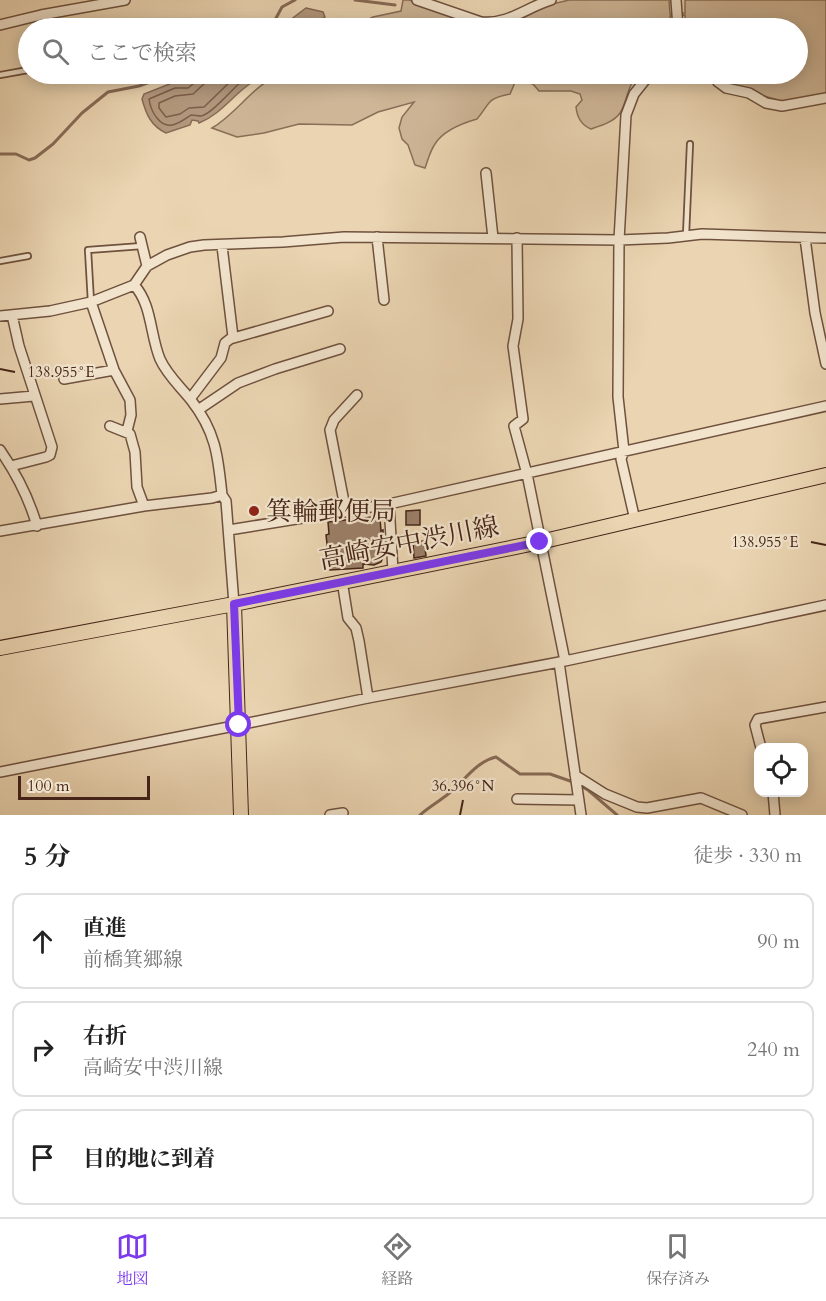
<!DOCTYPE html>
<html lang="ja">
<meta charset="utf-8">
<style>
body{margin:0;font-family:Cardo,"Noto Serif JP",serif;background:#f2f2f2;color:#222}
.controls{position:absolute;right:18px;bottom:18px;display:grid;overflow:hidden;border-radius:12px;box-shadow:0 3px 15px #0003}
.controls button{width:54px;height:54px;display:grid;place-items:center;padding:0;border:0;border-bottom:2px solid #e0e0e0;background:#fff;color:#222;font:30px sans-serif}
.scale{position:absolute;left:18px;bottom:15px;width:132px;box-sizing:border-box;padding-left:6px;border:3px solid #462518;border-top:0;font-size:16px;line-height:21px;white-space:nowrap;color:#462518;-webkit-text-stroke:4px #f1e3cc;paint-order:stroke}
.stop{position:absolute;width:18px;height:18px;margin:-14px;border:4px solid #7c3aed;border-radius:50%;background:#fff}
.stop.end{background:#7c3aed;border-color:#fff;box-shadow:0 2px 6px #0008}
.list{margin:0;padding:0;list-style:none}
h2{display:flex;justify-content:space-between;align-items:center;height:78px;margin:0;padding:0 24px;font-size:26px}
h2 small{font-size:20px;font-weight:400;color:#767676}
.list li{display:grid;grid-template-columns:39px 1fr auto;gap:18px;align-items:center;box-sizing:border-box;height:96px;margin:0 12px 12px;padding:0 12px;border:2px solid #e0e0e0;border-radius:12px}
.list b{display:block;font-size:22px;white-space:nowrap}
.list p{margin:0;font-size:20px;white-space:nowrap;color:#767676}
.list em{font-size:20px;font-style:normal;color:#767676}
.icon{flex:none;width:33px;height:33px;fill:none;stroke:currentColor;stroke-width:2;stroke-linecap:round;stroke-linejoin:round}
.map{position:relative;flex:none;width:826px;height:815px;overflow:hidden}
.search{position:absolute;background:#fff;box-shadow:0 3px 15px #0003;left:18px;right:18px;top:18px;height:66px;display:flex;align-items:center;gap:15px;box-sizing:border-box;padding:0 21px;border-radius:33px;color:#767676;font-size:22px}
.sheet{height:402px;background:#fff}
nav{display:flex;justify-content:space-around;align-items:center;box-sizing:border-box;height:84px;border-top:2px solid #e0e0e0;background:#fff;font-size:16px;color:#767676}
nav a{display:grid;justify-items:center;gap:3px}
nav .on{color:#7c3aed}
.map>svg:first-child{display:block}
.green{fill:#ceb697;stroke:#8a6e58;stroke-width:1.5}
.water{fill:#b2987d;stroke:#876a55;stroke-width:1.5}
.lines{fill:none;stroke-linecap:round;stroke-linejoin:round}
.shore{stroke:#7c5e4a;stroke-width:1.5}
.stream{stroke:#876a55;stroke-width:3}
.building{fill:#9b8068;stroke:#462518;stroke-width:1.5}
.service-casing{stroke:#6f513e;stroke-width:8}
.minor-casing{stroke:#6f513e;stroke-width:12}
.primary-casing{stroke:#462518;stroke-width:16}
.service{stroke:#f1e3cc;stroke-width:4.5}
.minor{stroke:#f1e3cc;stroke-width:9}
.primary{stroke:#ead4b1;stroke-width:14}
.route{stroke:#7c3aed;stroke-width:8}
.ticks{fill:none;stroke:#462518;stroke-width:2}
.poi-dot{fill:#8f2418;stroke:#f1e3cc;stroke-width:2}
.labels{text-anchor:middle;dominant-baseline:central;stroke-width:4.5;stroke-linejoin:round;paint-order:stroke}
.poi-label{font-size:26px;fill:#462518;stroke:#f1e3cc;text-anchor:start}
.street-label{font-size:26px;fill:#462518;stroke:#f1e3cc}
.ticks-label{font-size:15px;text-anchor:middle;fill:#462518;stroke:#f1e3cc;stroke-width:4.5;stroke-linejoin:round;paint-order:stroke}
</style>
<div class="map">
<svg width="826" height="815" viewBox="0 0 826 815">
<rect width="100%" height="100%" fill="#ead4b1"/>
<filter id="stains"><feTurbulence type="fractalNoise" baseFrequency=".00333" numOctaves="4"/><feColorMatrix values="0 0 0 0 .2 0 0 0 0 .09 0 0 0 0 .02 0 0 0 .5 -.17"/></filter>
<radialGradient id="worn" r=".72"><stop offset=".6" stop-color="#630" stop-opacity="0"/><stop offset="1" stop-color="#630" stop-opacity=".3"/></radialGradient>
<path class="green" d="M403 0H409L474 23 569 0H669L670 14 685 13V0H826V95L781 101 724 84 717 74H798V28H692L686 26 685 15 670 16V28H350L373 17 401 11Z
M282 74H639C626 87 628 100 620 113 614 122 600 126 591 129 581 125 577 117 576 107L582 100 580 94 571 91H539L533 84 516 80 510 94C485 99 491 103 477 119 463 123 443 131 435 144 430 151 428 160 425 168L415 165 408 145 402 139 399 128 402 117 414 102 378 112 352 125 299 124 264 133 237 137 212 128C238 113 253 84 282 74Z"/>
<path class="water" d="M306 8 323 12 325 17 308 28H294L289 21Z
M200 74H247L251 83C233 95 220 115 199 123L198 121 192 120 190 125 166 133C151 126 146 114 142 99L144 94 177 81 186 83V79Z"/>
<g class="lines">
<path class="shore" d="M199 74 198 80 188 88H175L149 99C150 106 152 112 157 118 168 132 179 123 191 115 194 115 198 116 201 116 211 115 233 88 242 81V74
M207 74 205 83 193 94 175 96 159 103V108L166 117 180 114 189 108 204 107 234 78 235 74"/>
<path class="stream" d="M355 0 395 5
M265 28 275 20 282 7 295 0
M0 154H16L29 160 35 158 53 144 82 113 108 92 139 86 172 74
M420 815C429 807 438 802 447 795 464 782 475 762 496 757L520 774H550L573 782 588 790 617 815"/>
</g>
<path class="building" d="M420 510V525H406V511Z
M372 517 373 519 380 518 381 531 383 530 384 555 381 562 374 565 363 564V568L330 570 326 535 329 534 328 522Z
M424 541 426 556 414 558 413 542Z"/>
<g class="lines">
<defs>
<path id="service" d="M0 75 28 70
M686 235 690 144
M0 261 28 256
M91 302 88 250 142 246"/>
<path id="minor" d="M417 0 481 22C508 25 527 7 551 0
M676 0 678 28
M0 25 41 15 125 0
M713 74 718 82 726 88 749 93 766 103 782 106 826 98
M486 173 493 238
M140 237 147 266
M377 237 384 300
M517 238 518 319 513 346 523 419 514 426 527 474 565 661
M805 238 815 313 826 364
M222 246 233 337
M134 285C152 304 150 335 160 359 167 375 180 386 191 400 216 432 218 456 222 495
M91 302 114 370 130 400 131 415 127 431
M0 316 50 311 91 302 134 285 147 266 167 255 190 247 204 245 283 242 344 237 619 240 668 238 702 234 826 238
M64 379 114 370
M0 399 34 396
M190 399 221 358 225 343 230 339 328 311
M198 410 238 383 275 369 340 349
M110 426 130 434 135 452 137 487 144 506
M0 450C16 473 29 498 37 526
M11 466 46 457 50 455 52 447 19 346 12 315
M389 504 393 571
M346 512 330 430 334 420 357 395
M635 520 621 459 624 451 618 397 619 240 626 115 634 94 650 74
M229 530 389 504 826 406
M0 531 144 506 212 498 222 495 226 501 234 604
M342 581 348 618 356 628 359 641 368 698
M559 662 581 815
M761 748 755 725 758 719 826 707
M0 772 239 725 368 698 565 661 826 605
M575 775 605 794 637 807 647 808 701 798 742 815
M773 792 775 815
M517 799 579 800
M330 815 343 813"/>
<path id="primary" d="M234 604 241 815
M0 648 234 604 540 542 826 475"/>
</defs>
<use href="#service" class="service-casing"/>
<use href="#minor" class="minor-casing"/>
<use href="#primary" class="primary-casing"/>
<use href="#service" class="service"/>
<use href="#minor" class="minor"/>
<use href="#primary" class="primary"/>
</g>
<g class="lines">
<path class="route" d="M239 725 234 604 540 542"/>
</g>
<path class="ticks" d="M0 369 15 372M811 542 826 545M460 815 463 800"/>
<circle class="poi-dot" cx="254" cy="511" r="6"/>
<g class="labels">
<g class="poi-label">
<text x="266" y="511">箕輪郵便局</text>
</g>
<g class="street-label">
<text transform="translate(409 543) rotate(-11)">高崎安中渋川線</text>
</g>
</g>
<g class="ticks-label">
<text x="61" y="377">138.955°E</text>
<text x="765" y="547">138.955°E</text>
<text x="463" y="791">36.396°N</text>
</g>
<rect width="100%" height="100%" filter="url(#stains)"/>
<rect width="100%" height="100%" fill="url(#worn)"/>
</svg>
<div class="controls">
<button><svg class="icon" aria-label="locate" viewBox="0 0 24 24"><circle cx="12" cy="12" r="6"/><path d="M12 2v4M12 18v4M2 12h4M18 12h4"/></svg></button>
</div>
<div class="scale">100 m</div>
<div class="stop" style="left:239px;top:725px"></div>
<div class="stop end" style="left:540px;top:542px"></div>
<div class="search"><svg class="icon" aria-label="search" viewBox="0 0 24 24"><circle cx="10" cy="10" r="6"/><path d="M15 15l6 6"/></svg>ここで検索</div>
</div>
<section class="sheet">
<h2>5 分<small>徒歩 · 330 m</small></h2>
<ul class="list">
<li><svg class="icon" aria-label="ahead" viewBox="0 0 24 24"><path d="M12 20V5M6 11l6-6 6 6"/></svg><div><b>直進</b><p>前橋箕郷線</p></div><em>90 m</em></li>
<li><svg class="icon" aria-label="right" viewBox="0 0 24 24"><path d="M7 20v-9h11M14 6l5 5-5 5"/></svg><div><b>右折</b><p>高崎安中渋川線</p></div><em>240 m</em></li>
<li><svg class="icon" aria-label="arrive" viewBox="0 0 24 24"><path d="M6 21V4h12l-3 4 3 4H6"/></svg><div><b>目的地に到着</b></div></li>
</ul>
</section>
<nav>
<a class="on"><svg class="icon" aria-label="map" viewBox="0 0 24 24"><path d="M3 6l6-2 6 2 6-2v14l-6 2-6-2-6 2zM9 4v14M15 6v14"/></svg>地図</a>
<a><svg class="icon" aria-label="directions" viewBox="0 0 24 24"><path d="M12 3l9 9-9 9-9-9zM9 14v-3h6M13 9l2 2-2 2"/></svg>経路</a>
<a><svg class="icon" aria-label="saved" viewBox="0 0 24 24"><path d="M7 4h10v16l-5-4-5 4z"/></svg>保存済み</a>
</nav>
